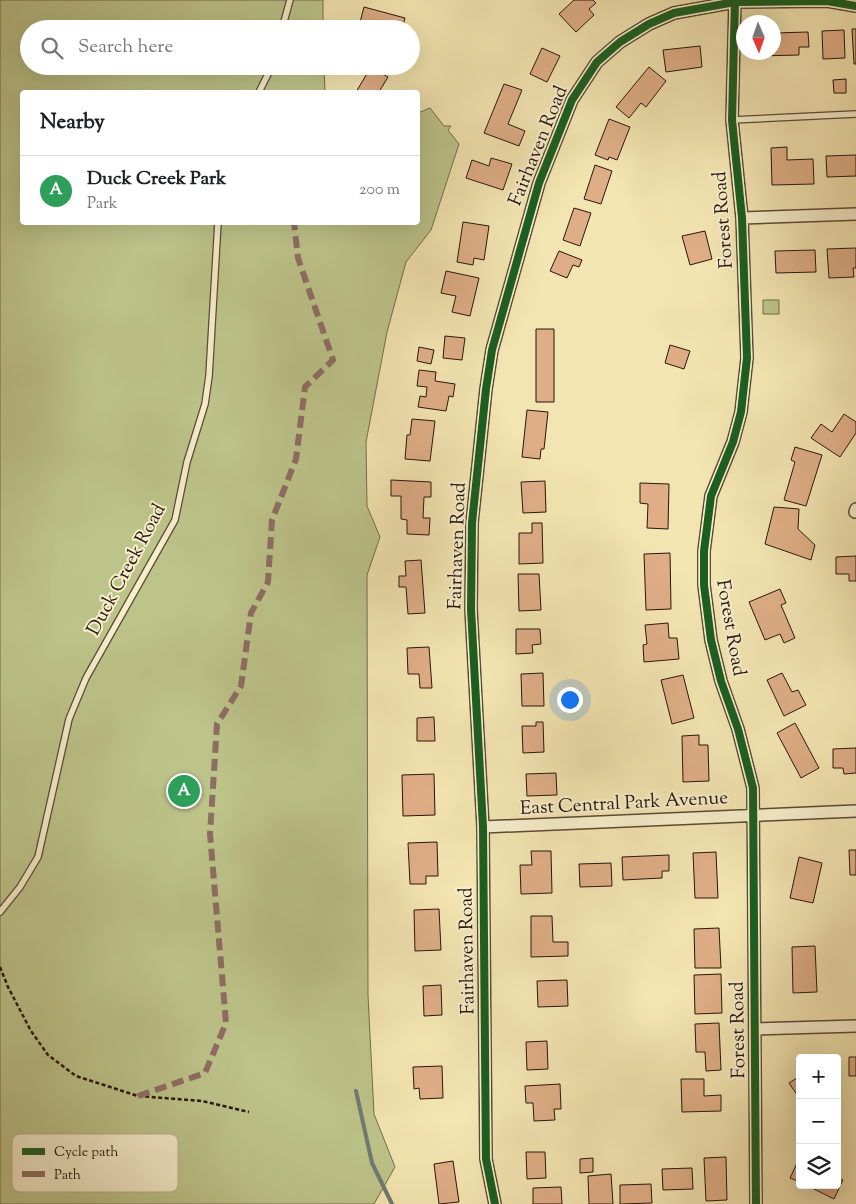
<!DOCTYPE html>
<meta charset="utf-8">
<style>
body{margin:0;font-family:"Sorts Mill Goudy",serif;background:#f2f2f2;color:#202124}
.controls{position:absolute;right:15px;bottom:15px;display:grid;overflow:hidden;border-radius:5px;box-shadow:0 5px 20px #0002}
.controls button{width:45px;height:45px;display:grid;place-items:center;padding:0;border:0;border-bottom:1px solid #e0e0e0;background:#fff;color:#202124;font:25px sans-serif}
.compass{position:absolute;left:736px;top:15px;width:45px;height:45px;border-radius:50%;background:#fff;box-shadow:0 5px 20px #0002;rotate:178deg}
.you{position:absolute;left:569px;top:699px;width:18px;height:18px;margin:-12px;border:4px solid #fff;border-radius:50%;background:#1a73e8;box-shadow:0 0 0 8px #1a73e833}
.badge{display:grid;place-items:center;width:32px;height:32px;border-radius:50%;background:#2563eb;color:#fff;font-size:16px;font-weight:700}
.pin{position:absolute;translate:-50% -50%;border:2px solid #fff;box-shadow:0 1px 5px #0006}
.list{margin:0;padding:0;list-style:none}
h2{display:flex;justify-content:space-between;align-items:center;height:65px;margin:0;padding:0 20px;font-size:21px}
h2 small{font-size:16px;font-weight:400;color:#757577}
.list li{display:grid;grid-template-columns:32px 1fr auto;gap:15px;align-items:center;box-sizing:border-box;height:70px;padding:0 20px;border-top:1px solid #e0e0e0}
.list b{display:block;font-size:19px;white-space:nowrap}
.list p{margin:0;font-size:16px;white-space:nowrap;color:#757577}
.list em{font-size:16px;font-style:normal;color:#757577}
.icon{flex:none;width:28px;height:28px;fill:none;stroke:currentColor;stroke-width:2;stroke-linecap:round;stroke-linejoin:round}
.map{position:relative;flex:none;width:856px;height:1204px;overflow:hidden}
.search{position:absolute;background:#fff;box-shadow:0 5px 20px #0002;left:20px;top:20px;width:400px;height:55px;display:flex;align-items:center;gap:12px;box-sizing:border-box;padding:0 18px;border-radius:28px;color:#757577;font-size:19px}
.panel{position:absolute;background:#fff;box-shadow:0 5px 20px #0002;left:20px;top:90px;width:400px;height:135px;border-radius:5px}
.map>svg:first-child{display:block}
.green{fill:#bdc48a;stroke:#726d4c}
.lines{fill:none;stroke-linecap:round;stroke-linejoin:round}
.stream{stroke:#707a73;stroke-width:4}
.building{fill:#dfae86;stroke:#27160d}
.lane-casing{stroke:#5a4a36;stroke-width:8}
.street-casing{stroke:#5a4a36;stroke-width:14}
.path{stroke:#27160d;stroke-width:2.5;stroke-dasharray:4 2.5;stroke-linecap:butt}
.lane{stroke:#f7eecc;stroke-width:5.5}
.street{stroke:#f7eecc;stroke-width:11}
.quiet{stroke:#8d6e63;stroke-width:6;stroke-dasharray:12 6;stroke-linecap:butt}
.cycleway-casing{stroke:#f7eecc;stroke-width:11}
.cycleway{stroke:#1b5e20;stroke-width:8}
.labels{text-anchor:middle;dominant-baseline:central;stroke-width:4;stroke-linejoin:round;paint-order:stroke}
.street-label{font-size:19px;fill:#27160d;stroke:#f7eecc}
.key{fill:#f7eecc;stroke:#b9ad93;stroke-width:1}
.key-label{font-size:14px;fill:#27160d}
</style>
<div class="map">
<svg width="856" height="1204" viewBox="0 0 856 1204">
<rect width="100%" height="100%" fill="#f3e5b1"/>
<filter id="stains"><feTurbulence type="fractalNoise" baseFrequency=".004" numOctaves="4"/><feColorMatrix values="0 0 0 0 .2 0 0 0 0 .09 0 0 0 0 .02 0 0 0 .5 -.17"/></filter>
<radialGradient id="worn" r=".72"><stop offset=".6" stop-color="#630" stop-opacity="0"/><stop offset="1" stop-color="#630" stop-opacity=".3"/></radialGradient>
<path class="green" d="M0 0H323V29H29V66H324L325 92H22V222H418V113L430 108 444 126H451L448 130 459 144 431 230 406 262 387 332 366 442 367 506 380 537 367 575 368 995 374 1114 395 1167 374 1204H0Z
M763 300H779V314H763Z"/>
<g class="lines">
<path class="stream" d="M356 1091 372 1163 392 1204"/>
</g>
<path class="building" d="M574 0H593L596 3 589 9 594 15 576 32 559 14Z
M364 7 405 18 402 29H370L359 26Z
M852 29H856V64H854Z
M844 30 845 58 823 59 822 31Z
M808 32 809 47H799V55L757 56V52H774V33Z
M700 46 702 67 666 72 663 50Z
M542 48 560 56 547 82 530 74Z
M371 67 388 77 379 92H356Z
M649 67 666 81 646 107 641 103 629 118 616 107Z
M846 79V93H834L833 80Z
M504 84 522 90 508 124 525 131 519 146 484 133Z
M609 119 630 127 617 160 609 157 608 160 595 155Z
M787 147V160L813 159 814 184 772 185 771 148Z
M856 155V176L827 177 826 156Z
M491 158 512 164 503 190 466 178 472 160 489 166Z
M595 165 612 171 601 204 584 199Z
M574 208 591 213 580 246 563 240Z
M463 222 489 226 484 260 474 258 473 265 457 262Z
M705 231 712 259 690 265 682 236Z
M856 248V268H853L854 277 829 278 827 249Z
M815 250 816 272 776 273 775 251Z
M559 251 582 260 579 267 573 265 567 278 550 271Z
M446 271 479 278 470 316 452 312 456 296 441 293Z
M536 329H554V402H536Z
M445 336 465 338 462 360 443 358Z
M670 345 690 351 684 369 665 363Z
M419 347 434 350 431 364 417 361Z
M419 370 436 372 435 381 455 384 453 397 449 396 446 411 418 407 420 396 426 397 427 387 417 386Z
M527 410 548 412 544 449H541L540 459 522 457Z
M844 414 856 422V433L840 457 811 438 821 424 832 432Z
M412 419 435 421 430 461 405 459 407 435H410Z
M795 447 822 455 806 506 784 500 795 462 791 460Z
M391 480 431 482V497H424L423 518H430L429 535 407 534V520L401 519V496H391Z
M545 481 546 512 523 513 521 482Z
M640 483 669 484 668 529 647 528 648 504 640 503Z
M774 507 799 509 798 529 815 545 811 560 765 544Z
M532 523H542L543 563 519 564V533H532Z
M670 553 671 609 646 610 644 554Z
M856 556V581H849V574H836V557Z
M421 560 425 613 408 614 406 587H399V576H406L405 561Z
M518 574H539L541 610 519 611Z
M780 589 786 603 781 605 795 638 784 643 780 634 765 640 749 602Z
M668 623 669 638H677L679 659 644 662 643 645 647 644 645 625Z
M516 629H540L541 644 532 645 533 653 516 654Z
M429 647 432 688H420L419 674H408L407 648Z
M543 673 544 706H522L521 674Z
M782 673 792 692 798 690 806 705 784 716 767 680Z
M683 675 694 718 672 724 661 680Z
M434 717 435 741H417V718Z
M536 722H543L544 752 523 753 522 726H536Z
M795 723 819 768 801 778 777 733Z
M699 735V745H708L709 781 683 782 682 736Z
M856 748V773L844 774 843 768H833V749Z
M556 773 557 795 527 796 526 774Z
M434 774 435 815 403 816 402 775Z
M437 842 438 876H426V884H410L408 843Z
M849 850H856V875H850Z
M531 851H551L552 893 521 894 520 865H532Z
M716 852 718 898H695L693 853Z
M669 855V871H662V878L623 880 622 857Z
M799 857 822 863 813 903 790 898Z
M611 863 612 886 580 887 579 864Z
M439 909 441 950 415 951 414 910Z
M531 916H552L553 942H568V956L531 957Z
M719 928 721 968H695L694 929Z
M815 946 817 992 793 993 792 947Z
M721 974 722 1013 695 1014 694 975Z
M567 980 568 1006 538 1007 537 981Z
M441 985 442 1015 424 1016 423 986Z
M719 1023 721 1070 706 1071 705 1052H696L695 1024Z
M547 1041 548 1069 527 1070 526 1042Z
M849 1057H856V1076H849Z
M442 1066 443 1098 420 1099 419 1088 414 1089 413 1067Z
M800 1076V1099L789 1083Z
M681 1079H704V1096L721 1095V1111L682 1112Z
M560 1084 561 1109H554L555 1120 534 1121 533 1103H526L525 1086Z
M526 1152H545L546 1178 527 1179Z
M726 1157 727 1200 706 1201 704 1158Z
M593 1158V1172L580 1173V1159Z
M799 1159H800V1182L790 1178Z
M453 1161 459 1202 439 1204 434 1164Z
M692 1168 693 1189 663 1190 662 1169Z
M611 1174 613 1204H589L588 1176Z
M837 1177 843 1180 834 1199 806 1185H837Z
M651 1184 652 1203 620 1204V1185Z
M561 1187 562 1204H533V1188Z"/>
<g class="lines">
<defs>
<path id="lane" d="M282 29 290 0
M259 92 272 66
M732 120 856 114
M0 912 20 887 38 857 69 719 86 678 175 520 187 462 205 404 209 376 218 222"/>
<path id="street" d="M735 0 732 120 742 218 747 358 741 412 733 442 711 496 704 551V585L711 640 721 681 738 729 753 788 756 1204
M742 218 856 214
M855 512 856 509
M483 827 856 811
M755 1029 856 1026
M495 1204 486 1159 483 827 471 609 472 523 486 389 492 350 539 183 572 100 597 62 620 42 649 24 674 13 735 2 827 1 856 6"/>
</defs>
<use href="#lane" class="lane-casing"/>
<use href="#street" class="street-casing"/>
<path class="path" d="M0 967 8 987 31 1031 48 1055 76 1076 138 1096 202 1101 249 1112"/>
<use href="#lane" class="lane"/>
<use href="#street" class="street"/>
<path class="quiet" d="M138 1096 205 1073 226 1023 210 834 217 724 241 686 251 613 268 582 272 520 296 459 305 387 333 360 298 258 294 222"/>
<defs>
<path id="cycleway" d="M735 0 732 120 742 218 747 358 741 412 733 442 711 496 704 551V585L711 640 721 681 738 729 753 788 756 1204
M495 1204 486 1159 483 827 471 609 472 523 486 389 492 350 539 183 572 100 597 62 620 42 649 24 674 13 735 2 827 1 856 6"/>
</defs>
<use href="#cycleway" class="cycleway-casing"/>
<use href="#cycleway" class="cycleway"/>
</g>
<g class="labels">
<g class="street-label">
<text transform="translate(539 146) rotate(-68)">Fairhaven Road</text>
<text transform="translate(724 220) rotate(-94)">Forest Road</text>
<text transform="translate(458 546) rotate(-88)">Fairhaven Road</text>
<text transform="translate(127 570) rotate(-62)">Duck Creek Road</text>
<text transform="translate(730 628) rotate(80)">Forest Road</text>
<text transform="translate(624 804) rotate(-3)">East Central Park Avenue</text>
<text transform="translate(468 951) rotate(-91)">Fairhaven Road</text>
<text transform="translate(739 1030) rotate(-91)">Forest Road</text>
</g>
</g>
<rect x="12" y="1134" width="166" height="58" rx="8" class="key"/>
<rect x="22" y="1148" width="23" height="7" fill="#1b5e20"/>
<rect x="22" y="1171" width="23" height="6" fill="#8d6e63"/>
<g class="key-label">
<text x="54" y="1156">Cycle path</text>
<text x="54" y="1179">Path</text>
</g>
<rect width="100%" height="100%" filter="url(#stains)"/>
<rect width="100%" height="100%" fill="url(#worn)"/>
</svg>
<div class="controls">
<button>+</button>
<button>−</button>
<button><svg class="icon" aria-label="layers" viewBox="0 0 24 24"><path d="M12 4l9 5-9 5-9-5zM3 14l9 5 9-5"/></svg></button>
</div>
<svg class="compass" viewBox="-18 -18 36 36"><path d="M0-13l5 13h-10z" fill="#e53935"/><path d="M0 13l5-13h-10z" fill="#757577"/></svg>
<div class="you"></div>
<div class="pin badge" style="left:184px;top:791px;background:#2e9e5b">A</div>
<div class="search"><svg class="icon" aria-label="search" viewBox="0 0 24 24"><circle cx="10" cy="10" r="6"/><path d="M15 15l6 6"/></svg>Search here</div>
<section class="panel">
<h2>Nearby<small></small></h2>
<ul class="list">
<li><span class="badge" style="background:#2e9e5b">A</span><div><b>Duck Creek Park</b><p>Park</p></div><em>200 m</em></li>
</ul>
</section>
</div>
